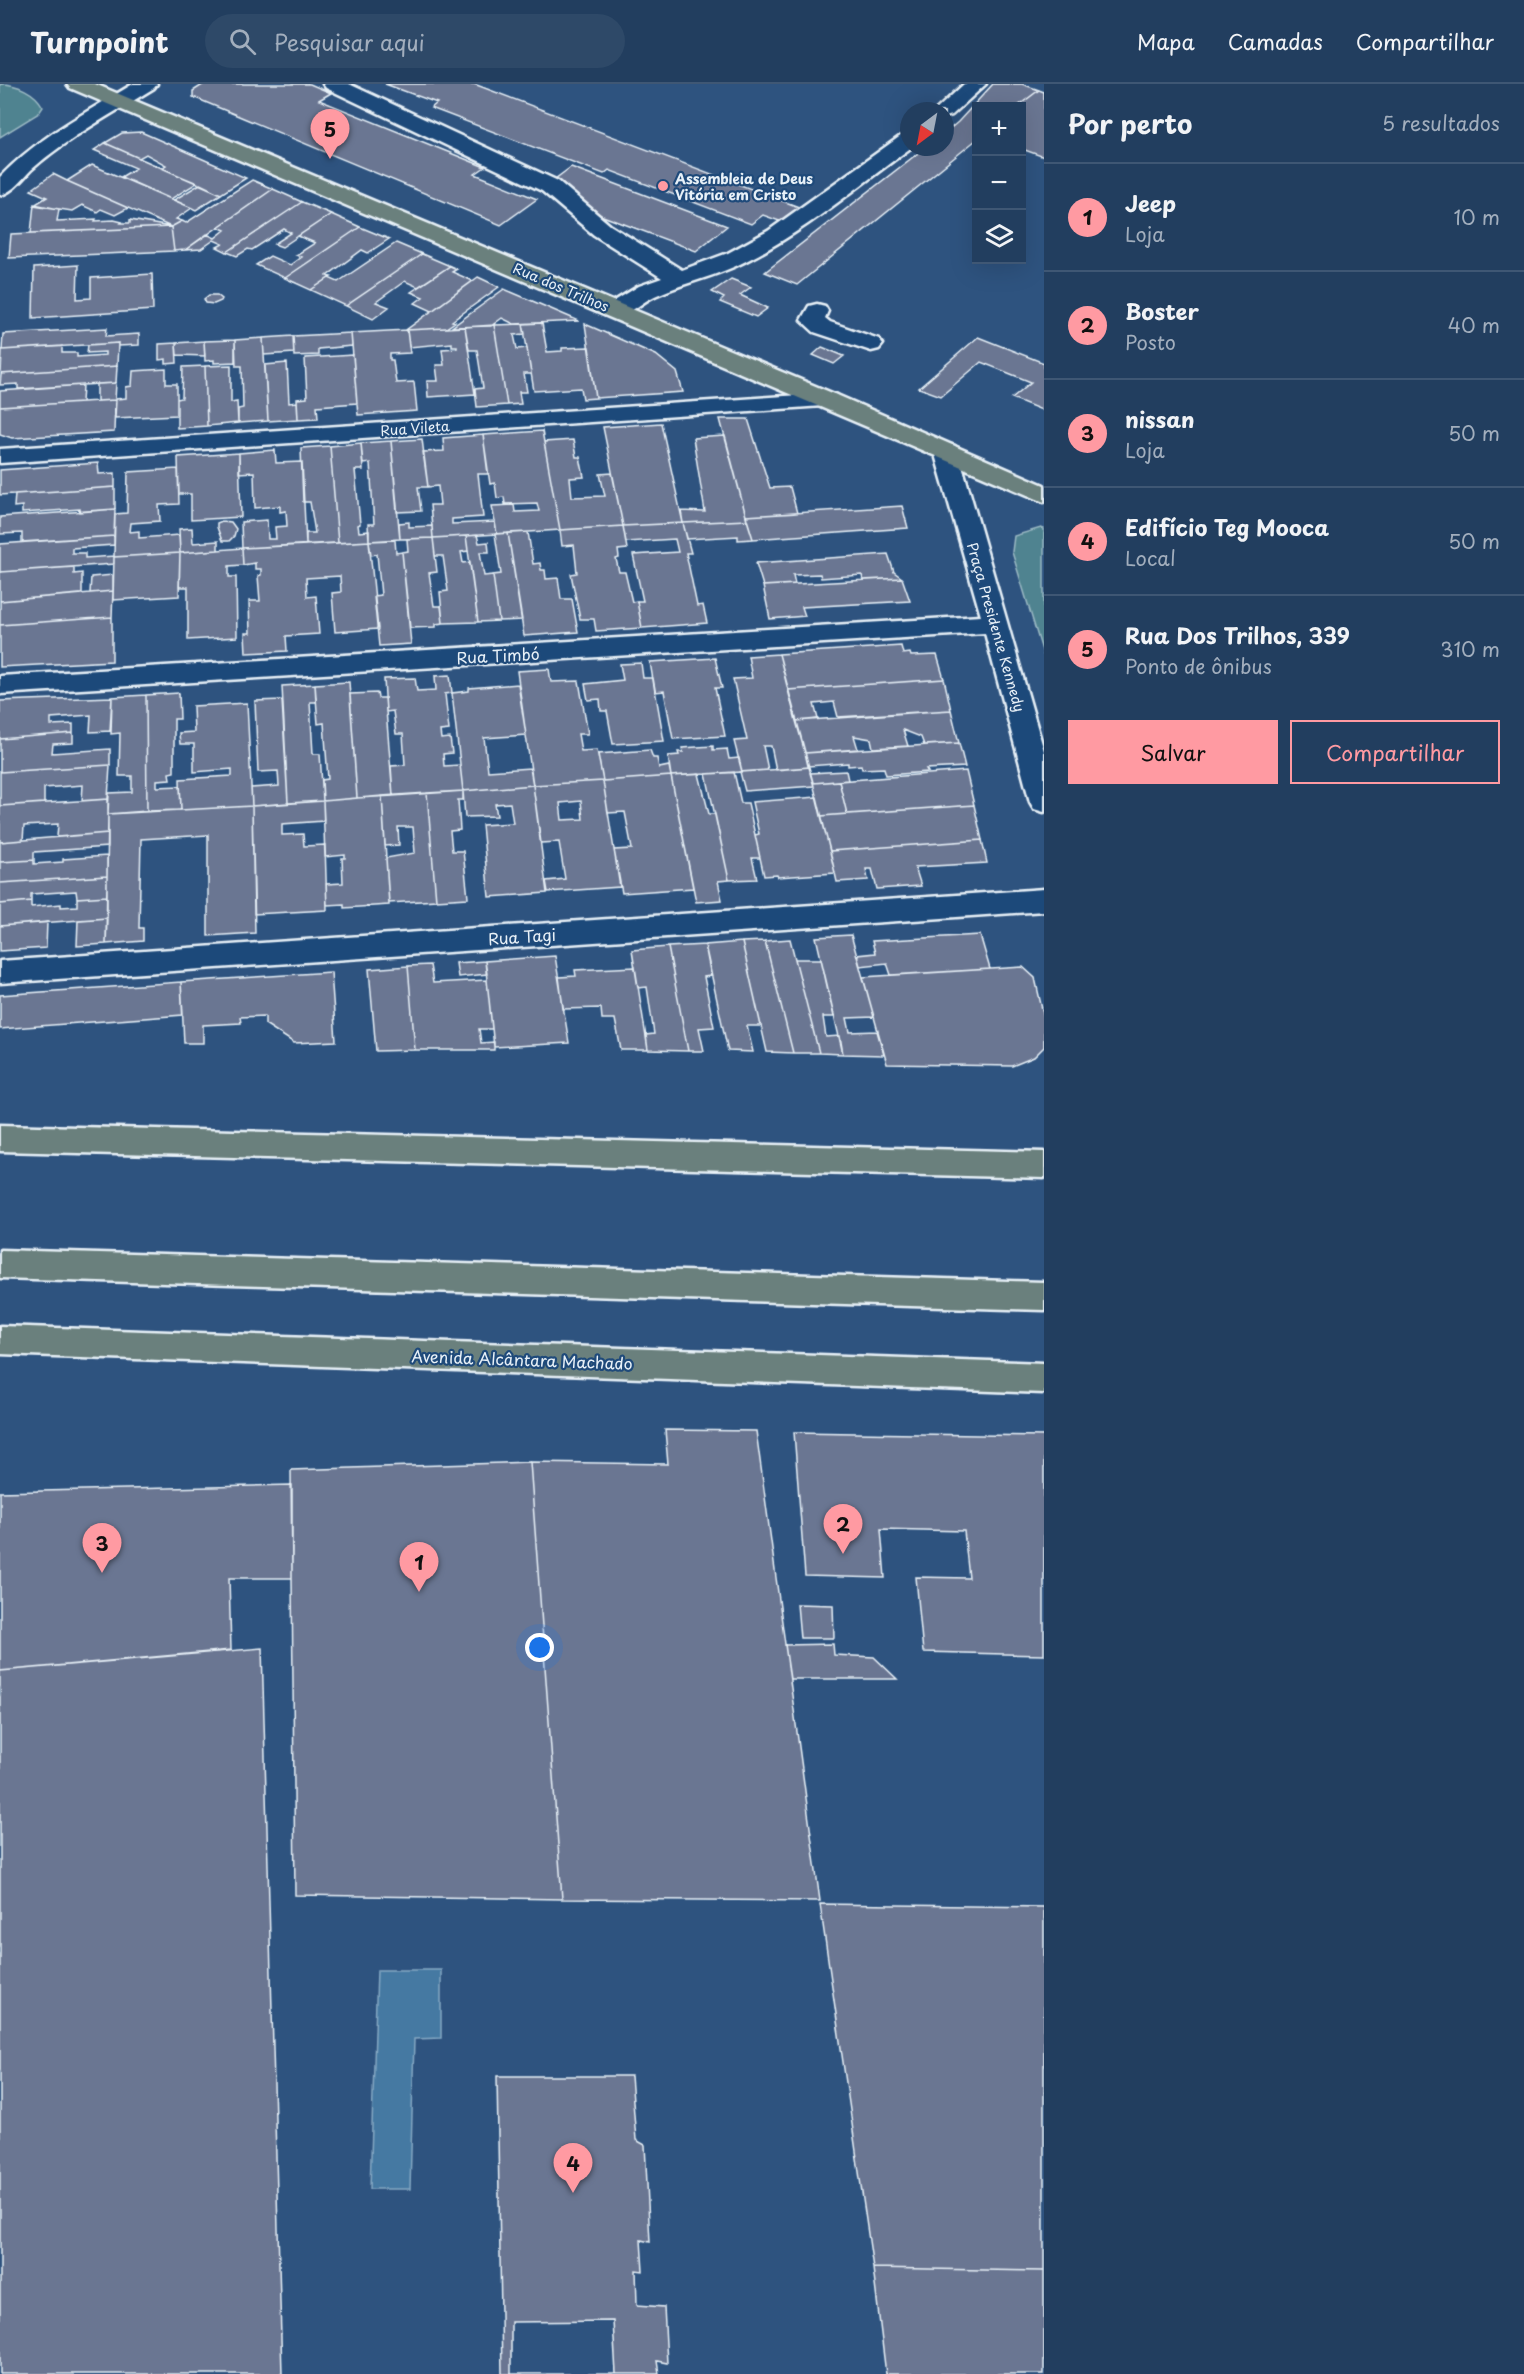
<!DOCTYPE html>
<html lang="pt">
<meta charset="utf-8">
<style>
body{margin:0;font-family:"Playpen Sans",sans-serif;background:#2e4968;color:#f1f3f6}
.controls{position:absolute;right:18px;top:18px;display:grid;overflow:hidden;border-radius:0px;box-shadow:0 6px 24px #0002}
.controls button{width:54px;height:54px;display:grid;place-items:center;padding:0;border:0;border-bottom:2px solid #3f5774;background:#223e5f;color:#f1f3f6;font:30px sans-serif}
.compass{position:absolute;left:900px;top:18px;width:54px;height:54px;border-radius:50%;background:#223e5f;box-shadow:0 6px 24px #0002;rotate:212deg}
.you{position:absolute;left:540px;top:1564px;width:21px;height:21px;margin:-15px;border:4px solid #fff;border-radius:50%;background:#1a73e8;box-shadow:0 0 0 9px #1a73e833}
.badge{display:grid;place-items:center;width:39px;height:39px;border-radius:50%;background:#ff9aa2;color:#111;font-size:20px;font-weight:700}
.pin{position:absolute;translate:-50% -50px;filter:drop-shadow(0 2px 3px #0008)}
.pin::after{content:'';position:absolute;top:32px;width:21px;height:18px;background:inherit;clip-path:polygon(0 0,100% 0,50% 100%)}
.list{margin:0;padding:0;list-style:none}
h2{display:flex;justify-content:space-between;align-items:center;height:78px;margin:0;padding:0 24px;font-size:26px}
h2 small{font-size:20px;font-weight:400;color:#a2aebd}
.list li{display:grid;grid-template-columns:39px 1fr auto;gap:18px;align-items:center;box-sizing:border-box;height:108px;padding:0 24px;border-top:2px solid #3f5774}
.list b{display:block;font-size:22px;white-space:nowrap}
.list p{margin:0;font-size:20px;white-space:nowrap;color:#a2aebd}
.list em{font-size:20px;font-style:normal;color:#a2aebd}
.actions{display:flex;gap:12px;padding:18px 24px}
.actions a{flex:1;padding:14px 0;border:2px solid #ff9aa2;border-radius:0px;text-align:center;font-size:21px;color:#ff9aa2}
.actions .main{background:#ff9aa2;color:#111}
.icon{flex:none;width:33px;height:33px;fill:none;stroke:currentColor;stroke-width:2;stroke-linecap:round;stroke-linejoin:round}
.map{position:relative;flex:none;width:1044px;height:2290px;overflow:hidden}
header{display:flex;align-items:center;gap:36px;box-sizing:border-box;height:84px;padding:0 30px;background:#223e5f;border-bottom:2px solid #3f5774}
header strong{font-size:28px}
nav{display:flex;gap:33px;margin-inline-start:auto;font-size:21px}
.search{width:420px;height:54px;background:#2e4968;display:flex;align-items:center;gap:15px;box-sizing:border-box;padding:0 21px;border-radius:33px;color:#a2aebd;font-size:22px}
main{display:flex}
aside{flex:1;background:#223e5f}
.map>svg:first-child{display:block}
.green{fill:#4f8390;stroke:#9cbac4;stroke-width:1.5}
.water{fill:#4579a2;stroke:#86a9c4;stroke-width:1.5}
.building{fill:#6b7692;stroke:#e8f1f8;stroke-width:1.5;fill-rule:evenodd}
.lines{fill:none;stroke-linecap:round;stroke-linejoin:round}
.minor-casing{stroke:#e8f1f8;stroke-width:5}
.major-casing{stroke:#e8f1f8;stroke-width:5}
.highway-casing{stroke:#e8f1f8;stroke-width:5}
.minor{fill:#1f4a7a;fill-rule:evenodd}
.major{fill:#6a807d;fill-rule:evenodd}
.highway{fill:#6a807d;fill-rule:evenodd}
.poi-dot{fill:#ff9aa2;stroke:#1f4a7a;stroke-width:2}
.labels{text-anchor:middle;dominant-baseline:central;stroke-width:4.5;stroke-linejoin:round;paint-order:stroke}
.far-poi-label{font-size:14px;font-weight:bold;fill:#e8f1f8;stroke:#1f4a7a;text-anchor:start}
.far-street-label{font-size:14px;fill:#e8f1f8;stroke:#1f4a7a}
.street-label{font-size:16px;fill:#e8f1f8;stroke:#1f4a7a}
</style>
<header>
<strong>Turnpoint</strong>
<div class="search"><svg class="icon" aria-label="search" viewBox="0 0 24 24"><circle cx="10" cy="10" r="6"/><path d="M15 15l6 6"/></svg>Pesquisar aqui</div>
<nav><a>Mapa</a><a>Camadas</a><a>Compartilhar</a></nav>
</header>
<main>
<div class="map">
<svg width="1044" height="2290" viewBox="0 0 1044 2290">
<rect width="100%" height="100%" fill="#2e537f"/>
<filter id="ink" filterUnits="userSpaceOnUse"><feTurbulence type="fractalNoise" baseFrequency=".0167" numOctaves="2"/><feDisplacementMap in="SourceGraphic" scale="12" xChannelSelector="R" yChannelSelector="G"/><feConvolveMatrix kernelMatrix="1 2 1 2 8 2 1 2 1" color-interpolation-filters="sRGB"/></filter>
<g filter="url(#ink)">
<path class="green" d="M0 0C17 0 35 8 43 23L39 29 0 53Z
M1041 444 1044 445V573L1012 468 1014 452Z"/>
<path class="water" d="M377 1886H441V1954L414 1955 410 2105H370Z"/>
<path class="building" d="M204 0H310L331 9 319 16 485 83 475 90 537 115 501 141 193 13V7Z
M385 0H474L804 125 782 138 763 131 751 140 609 86 604 90 431 24 437 19Z
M993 0H1022L1039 6 1018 22H976V56L797 201 765 188 926 63H945V49L958 38Z
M1039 6 1044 8V73L1022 65V22H1018Z
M141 48 205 76 246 94 221 110 162 84 166 81 146 70 139 74 105 59 122 49Z
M105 59 180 92 197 99 171 115 121 93 136 84 94 66Z
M92 81 171 115 192 124 176 135 182 137 171 143 67 97Z
M571 83 727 142 696 167 600 131 555 95Z
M53 90 67 97 128 124 115 131 101 125 97 128 82 121 72 127 34 121 47 113 31 106Z
M252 96 273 105 185 166 174 167 171 143 182 137 186 139Z
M200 100 221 110 196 126 174 116Z
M273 105 302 118 227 168 217 163 223 160 214 156 201 165 185 166 207 150 215 154 225 146 218 143Z
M302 118 331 130 282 163 274 160 291 149 284 145 252 166 248 165 237 172 227 168Z
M34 120 59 125 57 137 96 135 95 137 114 136 122 138 121 139H130V136L171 143 31 149Z
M331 130 360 143 285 194 256 181 270 172 290 181 301 173 296 171 315 159 298 152Z
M171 143 174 167 9 174 11 150Z
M360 143 389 155 368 169 362 166 327 192 331 193 329 194 311 206 285 194Z
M396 159 422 170 346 222 311 206 329 194 338 198Z
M422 170 450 182 418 203 405 197 376 218 389 223 373 235 346 222Z
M78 181 77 215 91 214V194L152 190 153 226 33 234 34 184Z
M450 182 457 185 452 188 473 197 432 227 415 219 423 213 411 208Z
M478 193 499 203 452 237 455 238 446 244 406 246Z
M731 195 751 203 740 211 768 224 756 233 720 218 724 214 712 208Z
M504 205 530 216 579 237 514 240 502 234 491 242 452 243Z
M209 211H217L222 215 221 217 214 220 206 219 204 215Z
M542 239 547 268 562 267V264L589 263 596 314 583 315 581 304 534 307 523 240Z
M523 240 525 250 514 251 517 265 527 264 531 290H524L527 308H519L521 320 507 321 494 241Z
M585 240 656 271 677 288 683 308 596 314Z
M494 241 507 321 477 323 475 305 483 304 477 266H469L465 243Z
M465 243 475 310 428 313 427 297H438L436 281H444L442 265 457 264V262H452V259L409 263 407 246Z
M107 244 106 252 139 250V261L118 262V259L2 266 3 250Z
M407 246 410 269 390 270V276H393L396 299 414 298 417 327 358 331 351 249Z
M351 249 352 262 318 265V271L294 272 293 252Z
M293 252 294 269 264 271 263 254Z
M978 253 1044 279V327L1012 314 1031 298 981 278 941 312 919 304Z
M263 254 268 337 238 339V325L243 324 242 282H236L235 256Z
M235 256V278L214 279V276L205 277 204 257Z
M204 257 205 272 177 271 176 259Z
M118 259 117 282 1 290 2 266 62 262V269H77V273L105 271V268L87 269 88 261Z
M176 259 177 279 166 280V275L159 276V260Z
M822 263 844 272 834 280 813 271Z
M353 271 357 319 317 322 318 334 298 335 297 315 307 314 305 274Z
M287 279 289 319 297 318 298 335 268 337 265 281Z
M231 281V318L237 317 238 339 207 342 205 282Z
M117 282 116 299 18 305V300L0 301 1 290Z
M205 282 207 342 177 344V315L182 314 183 283Z
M166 285V300H177V331L115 334 116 315 126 314V303L132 302 133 287Z
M116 299 115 316 97 317V300Z
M83 301 82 318 0 323V307Z
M115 316 114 348 12 354 0 350V323Z
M720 335H748L770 404 790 403 797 429 746 432Z
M661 339 683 439 623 442 603 343Z
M542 347 560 446 497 450 492 422 514 421 515 428 539 427 537 419 505 420 504 413 497 414 495 399 490 400 483 351Z
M483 351 488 390H478L483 433 452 435V440L495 438 497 450 433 454 430 421H440L438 402 428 403 423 368 444 367 443 354Z
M725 352 747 436 683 439 681 427 705 428 693 354Z
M422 355 428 403H418L421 427 397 428 391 357Z
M573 356 576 373H580L584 393 570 394 572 413 605 412 600 390 612 389 623 442 560 446 544 358Z
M391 357 400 455 369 457 368 440H374L370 379 363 380 361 359Z
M361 359 363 386H355L360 440 358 441 359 448 369 447V457L338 459 330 362Z
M330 362 338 459 306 461V449H315L310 418H303L301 364Z
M275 366 276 379 302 378 306 461 242 464 241 438 267 436 268 455H276L275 443 287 442 286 427 280 428V422L255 424 254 388 239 389V369Z
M239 369 241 433 191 436V410H179L178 373Z
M98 379 99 390 115 389V403L0 411V386Z
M178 385 179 420 159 421 160 437 131 439 130 448 139 447V454L179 451 180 469 114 473 115 430 127 429 128 388Z
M115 403V425L80 428V425L22 429V422L14 423 15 410Z
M902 422 908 444 753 455 746 432Z
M115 425 114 452 22 458V449L0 450V433Z
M747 436 753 455 738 456V452L687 455 683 439Z
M222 437 231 438 236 445 234 452 229 457H222L217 443V439Z
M409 438V443L432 442 433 454 400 455 399 439Z
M683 439 691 469H686L697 522 703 521 707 539 642 544 637 517H643L633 471 678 468 675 455 626 458 623 442Z
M623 442 627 465 618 466 619 474 616 475 619 488H625L632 518 637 517 642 544 596 547 594 535H580L571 490 577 489 574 461 562 462 560 446Z
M192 444 193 459 218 457V466L180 469 179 445Z
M528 448 533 480 540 479 541 486H545L546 495 558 494 561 515H572L578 548 524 552 508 449Z
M508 449 522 536 499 537 493 491 501 490 495 450Z
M477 451 479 459 488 458 489 468H480L484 492 493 491 499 537 478 538 466 452Z
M114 452V461L72 464V469H85V474L114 472V480L0 488V460Z
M466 452 468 467 461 468 463 479 470 478 478 538 443 539 440 508 448 507 443 472H435L433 454Z
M433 454 437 488 429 489 434 522H441L443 539 436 540V543L410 544 402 468 408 467 407 455Z
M395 456 396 469 402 468 411 560 379 562 374 512 381 511 377 470 371 471 369 457Z
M369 457 378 545 335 548 332 509 341 508 340 492 306 494 307 513 316 512 319 550 286 552 287 567 246 569 245 549H250L249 517H260L258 492 261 491V485H255V479L243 481 242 464Z
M242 464 243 481 229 482V493H236L237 553 188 556V503H179L180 469Z
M180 469 179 512 113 516 114 473Z
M888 470 894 488 902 494 863 496 862 491 821 494 820 490 793 491 795 500 763 502 756 479Z
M74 483V490L82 489V510L0 517V488Z
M113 491V507L90 509 91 493Z
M902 494 910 517 802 523 805 532 770 535 763 502Z
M113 507 112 533 0 541V517Z
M112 533V577L0 583V541Z
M901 562 903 570 910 569 911 572 937 571 944 595 788 606 779 570Z
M779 570 809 683 776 686 771 662H763L768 686 742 688 734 657 747 656 733 595 752 594 748 572Z
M715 574 722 604H715L725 652 673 655 664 607 655 608 650 578Z
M641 579 643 594H653L664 657 613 660 607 627H601L600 615 588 616 585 600 623 596 620 580Z
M549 585 551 598 579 597 588 650H578L581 667 597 666 603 697 533 701 517 587Z
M450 591 452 609 445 610 449 646 440 647 441 655 450 654 452 669 443 670 444 682 460 681 463 707 393 712 391 682 405 681 403 650H396L393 627 386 628 384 595 415 594 417 607 436 606 435 592Z
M944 595 951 626 838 633 834 618 814 620 818 635 796 637 788 606Z
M349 598 357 714 323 717 322 696 328 695 324 639 318 640 315 600Z
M315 600 316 618H310L313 670H320L323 717 288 719 282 602Z
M518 600 526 651 484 654 488 687 530 684 533 701 463 707 452 609 469 607V604Z
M179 609 180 635H174V688L169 689 170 695 157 696V703L180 702 181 726 147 727 146 611Z
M377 609 378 614H385L393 712 357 714 350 610Z
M146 611 147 727 108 730 109 709 132 708V692H119L120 649 111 650 112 613Z
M112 613 110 647 90 648 91 631 51 634V641L73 640V649L0 655V617Z
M282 616 288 719 252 722 251 704 279 702 278 687 258 688 255 617Z
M247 619 252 722 181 726 180 695 232 692V685L194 688V660H180L179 649 194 648 193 622Z
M951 626 959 659 924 661 921 653 903 646 908 662 873 664 871 655 854 652 858 665 805 669 796 637Z
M73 649V659L53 660 52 669 110 665V681L0 688V655Z
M959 659 965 683 926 685 928 688 886 691 884 684 862 685 861 681 848 682V679L808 682 805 669Z
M713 662V666L727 665 729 675 739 674 742 688 671 692 668 672 679 671 678 668H683L682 664Z
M650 666 653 674H657L659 684 669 682 671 692 603 697 598 670Z
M110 681 108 715 82 717 83 701 44 704V719L0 722V688Z
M809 683 814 702 745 707 740 688Z
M846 687 848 696 813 699 810 689Z
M966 687 974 721 847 730 839 697Z
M734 688 741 719H748L755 751 760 774H752L757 795 729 796 706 690Z
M699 690 709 730H715L729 796 718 797 722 816 696 818 671 692Z
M671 692 693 804 622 809 614 766 632 765 625 728 608 729 603 697Z
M603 697 620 803 548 808 546 797 565 795 559 758 541 759 533 701ZM581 717 583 735 562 736 560 719Z
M839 697 847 730 821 732 813 699Z
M533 701 547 809 489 813 482 741 513 739 510 719 495 720 497 732 465 733 463 707Z
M463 707V716H458L460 746 450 747 452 767H463L468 814 436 816 427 709Z
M427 709 436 816 389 819 386 774 415 769 413 743H398L399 761 385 762 382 712Z
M382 712 389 821 344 824V820L327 821 326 800 343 799 342 774H345V771L325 773 323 717Z
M817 713 835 789 778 793 777 791 764 792 755 751 759 750 752 718Z
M108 715V749L57 753 58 740 24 742 23 756 0 758V722Z
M323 717 324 737 282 740V751L303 750 304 762 325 761 327 826 254 830 252 722Z
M974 721 982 756 830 767 821 732Z
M252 722 255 849 208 852V751L141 755 139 844H143V857L106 860 108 730Z
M108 749V763L34 768V776L0 778V758Z
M982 756 987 779 915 783 921 802 877 805 872 785H866L868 796 837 798 830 767Z
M107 772V792L0 799V778L34 776V780L63 778V775Z
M107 792V812L77 814 76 807 31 810V817L0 820V799Z
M107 812V834L0 842V820L31 817V823L61 820V823L77 822V814Z
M107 834 106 860 77 862 78 836Z
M47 838 46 864 0 867V842Z
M851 851 874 933 847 934 850 948 877 947 884 971 843 970 816 853Z
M980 851 990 885 891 891 887 879 860 882 857 871 875 869 872 857Z
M790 855 795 875 819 969H793L765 857Z
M765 857 793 969 767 968 742 858Z
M742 858 761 942H747L753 968 728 967 705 861Z
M705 861 711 892 704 893 714 943 699 944 704 967H688L668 863Z
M668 863 688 967 648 966 646 951 654 950 647 903 638 904 632 866Z
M555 872 569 959 494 963 485 877Z
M795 875H821L834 933H823L826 953 840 952 843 970 819 969Z
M485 877 487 890 458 893 456 879Z
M430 881 433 899 487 896 492 945H479L481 959 494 958V966H415L408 882Z
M408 882 415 966 376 967 369 885Z
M635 883 648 966H621L615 935H602L601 924 563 925 559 893 576 892 575 886Z
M1023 883 1035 894 1044 934V963L1034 973 1012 982 887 980 863 893Z
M331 888 336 957 294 959 265 940V932L240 933 241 939 203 941V959H184L181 898Z
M181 898 183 931 0 945V911Z
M665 1346 756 1347 820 1817 562 1815 530 1378 668 1380Z
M794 1348 1044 1352V1571L923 1568 916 1493 969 1494 964 1447 881 1445 885 1494 805 1492Z
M530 1378 562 1815 295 1811 291 1386Z
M292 1401V1494H229L231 1566 0 1587V1408Z
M797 1520 833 1521 834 1554H800Z
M833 1560 834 1571 874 1573 897 1595H790L785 1561Z
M262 1564 282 2290H0V1587Z
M820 1820 1044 1823V2187L873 2184Z
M497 1992H631L636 2056 645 2061 650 2158 641 2156 643 2187 636 2186 637 2221 664 2223 667 2279 657 2277 659 2290H502Z
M873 2184 1044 2187V2290H886Z
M613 2237 616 2290H511V2238Z"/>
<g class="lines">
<defs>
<path id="minor" d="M133 0H157L154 4C112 30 68 53 31 86 22 95 13 108 0 111V93C38 53 87 28 133 0Z
M323 0H349L558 97 610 141 682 186 728 169 768 147 902 51 909 49V63H912C858 102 806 147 746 177 718 192 686 198 657 211 640 218 627 236 608 231L605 226 608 221 639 202 662 194 594 151 542 107 326 4Z
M964 0H986L952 31 945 33V27H935Z
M817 220 825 222 828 227 825 234 830 238 879 255 883 260 879 265 871 267 814 248 801 236 809 222Z
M829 309 837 311 841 316 837 321 0 379V365Z
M946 360 955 362 958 367 1044 667V728L1034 725 1030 718 985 549 0 610V592L981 532 934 367 937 362Z
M1044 805V827L0 899V877Z"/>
<path id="major" d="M67 0H95L837 311 1044 401V418L70 4Z
M0 1242 1044 1279V1309L0 1270Z"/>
<path id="highway" d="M0 1041 1044 1068V1094L0 1067Z
M0 1166 1044 1198V1226L0 1194Z"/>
</defs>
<use href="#minor" class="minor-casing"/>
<use href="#major" class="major-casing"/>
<use href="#highway" class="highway-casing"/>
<use href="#minor" class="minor"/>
<use href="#major" class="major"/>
<use href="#highway" class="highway"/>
</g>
</g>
<circle class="poi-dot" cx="663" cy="102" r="6"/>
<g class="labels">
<g class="far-poi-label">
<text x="675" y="94">Assembleia de Deus<tspan x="675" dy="16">Vitória em Cristo</tspan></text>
</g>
<g class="far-street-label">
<text transform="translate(561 203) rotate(23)">Rua dos Trilhos</text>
<text transform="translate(415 344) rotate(-4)">Rua Vileta</text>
<text transform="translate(996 543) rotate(74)">Praça Presidente Kennedy</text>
</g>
<g class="street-label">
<text transform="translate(498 571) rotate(-3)">Rua Timbó</text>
<text transform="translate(522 852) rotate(-4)">Rua Tagi</text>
<text transform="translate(522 1275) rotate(2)">Avenida Alcântara Machado</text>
</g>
</g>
</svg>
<div class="controls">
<button>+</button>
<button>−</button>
<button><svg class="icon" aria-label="layers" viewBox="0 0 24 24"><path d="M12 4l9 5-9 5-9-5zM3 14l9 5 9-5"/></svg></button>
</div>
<svg class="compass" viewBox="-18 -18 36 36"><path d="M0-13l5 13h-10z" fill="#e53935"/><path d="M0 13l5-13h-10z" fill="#a2aebd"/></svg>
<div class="you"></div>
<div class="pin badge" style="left:419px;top:1508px">1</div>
<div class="pin badge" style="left:843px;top:1470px">2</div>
<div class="pin badge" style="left:102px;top:1489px">3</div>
<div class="pin badge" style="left:573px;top:2109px">4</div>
<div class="pin badge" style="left:330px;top:75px">5</div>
</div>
<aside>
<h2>Por perto<small>5 resultados</small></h2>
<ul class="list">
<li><span class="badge">1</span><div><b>Jeep</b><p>Loja</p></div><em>10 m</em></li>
<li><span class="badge">2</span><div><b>Boster</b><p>Posto</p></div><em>40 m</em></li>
<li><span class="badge">3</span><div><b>nissan</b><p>Loja</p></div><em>50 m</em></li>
<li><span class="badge">4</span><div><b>Edifício Teg Mooca</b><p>Local</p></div><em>50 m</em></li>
<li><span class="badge">5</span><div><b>Rua Dos Trilhos, 339</b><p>Ponto de ônibus</p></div><em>310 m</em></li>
</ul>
<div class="actions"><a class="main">Salvar</a><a>Compartilhar</a></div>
</aside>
</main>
